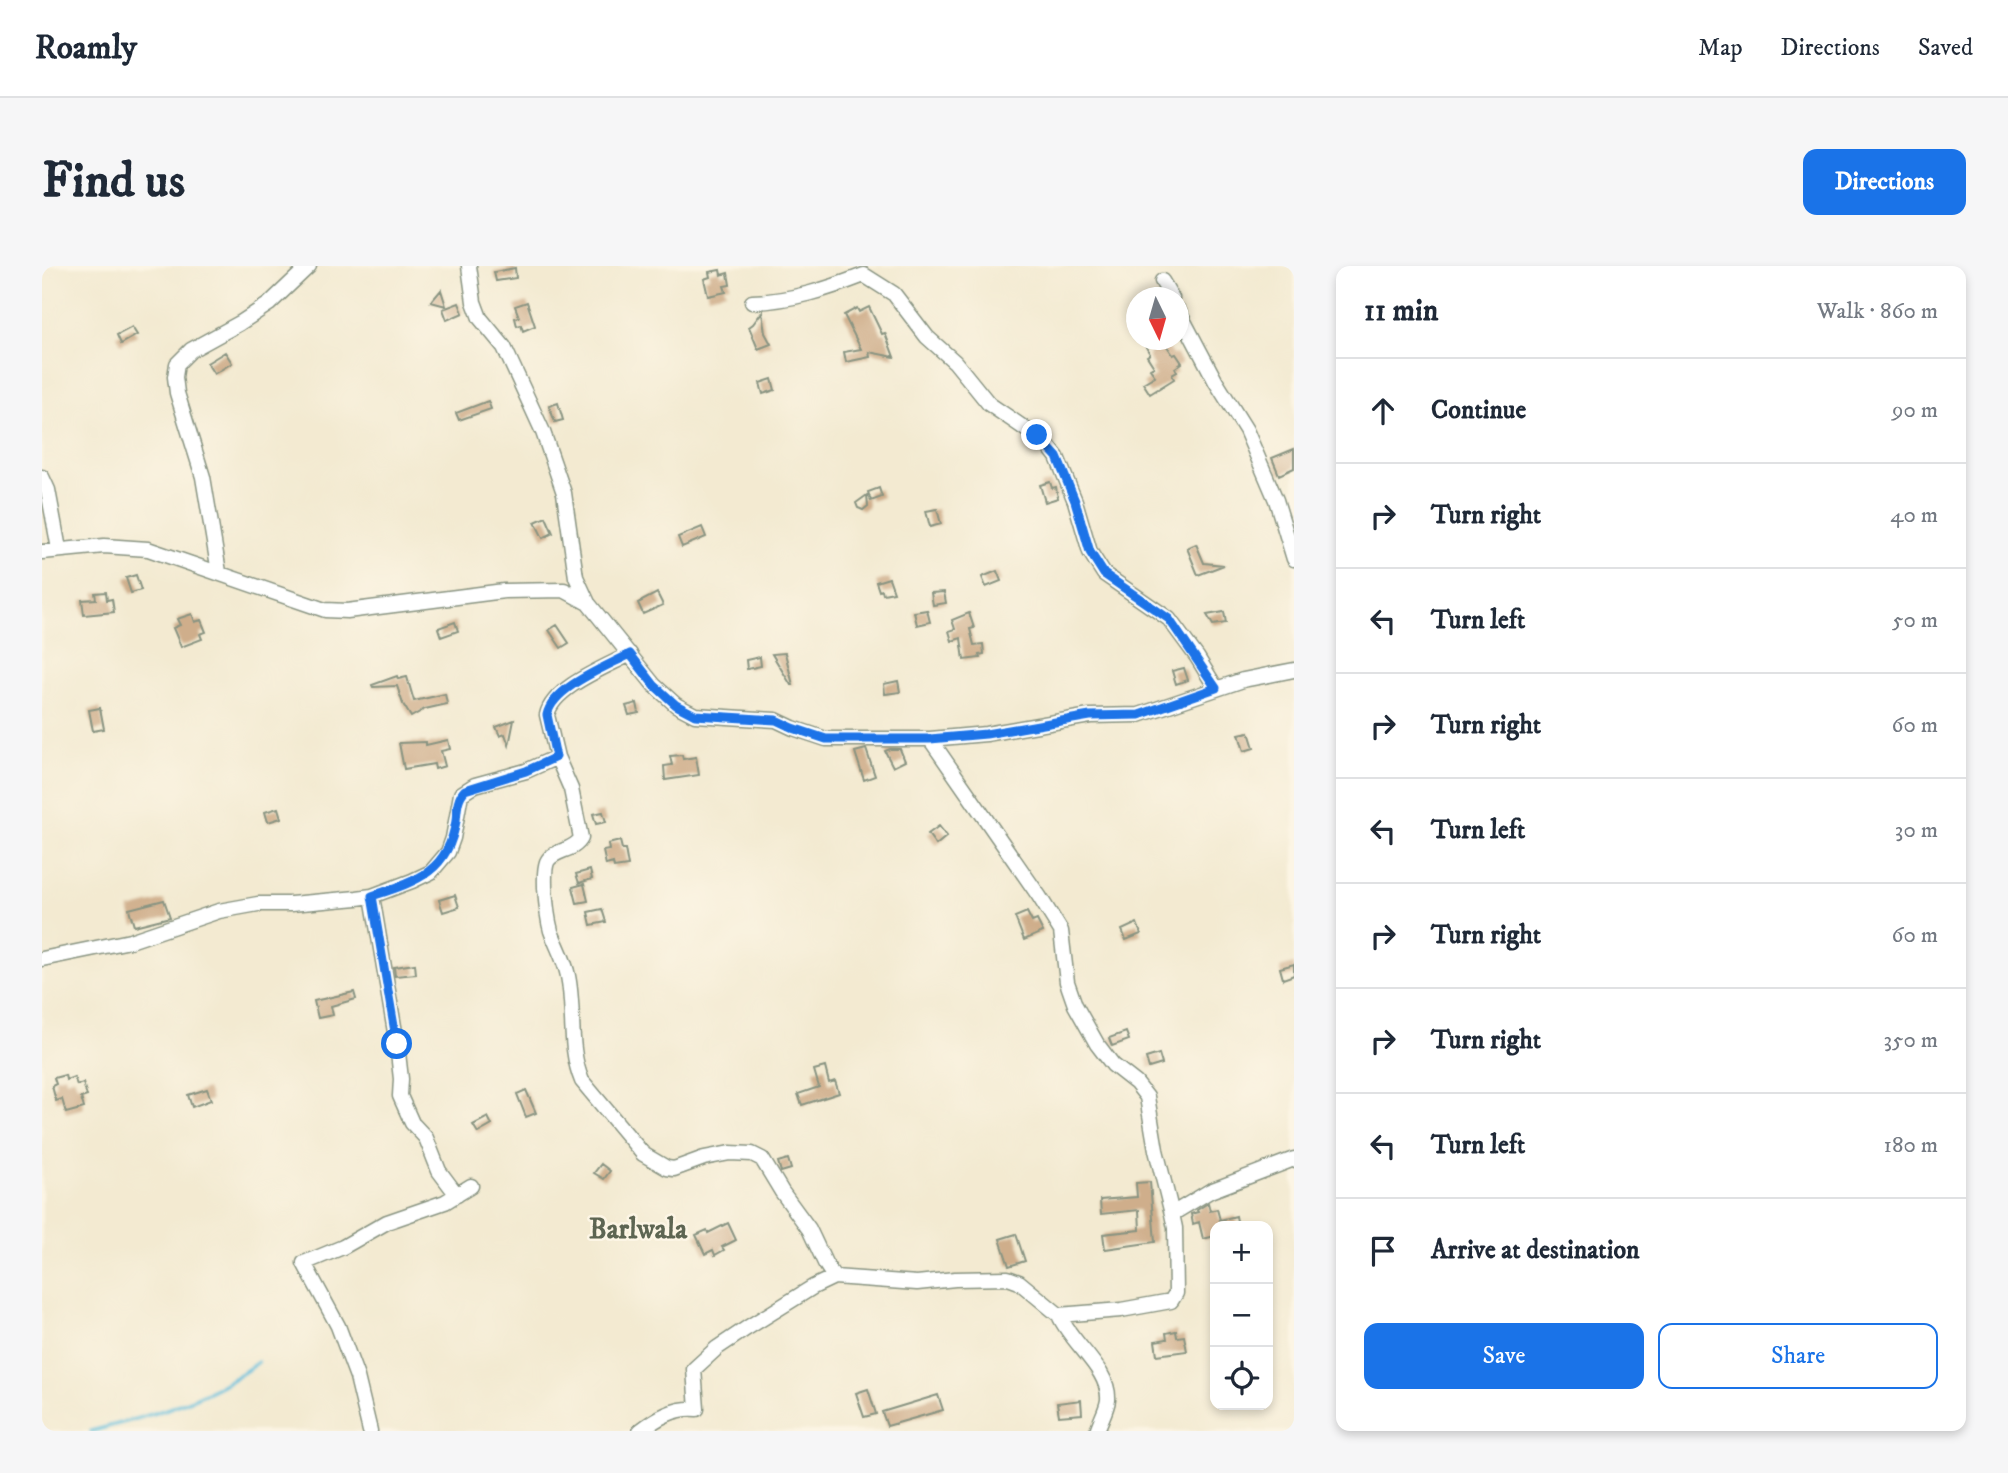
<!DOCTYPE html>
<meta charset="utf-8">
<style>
body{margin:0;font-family:"IM FELL DW Pica",serif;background:#f6f6f7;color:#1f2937}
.controls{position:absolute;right:21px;bottom:21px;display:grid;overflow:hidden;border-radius:14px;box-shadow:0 4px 10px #0003}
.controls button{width:63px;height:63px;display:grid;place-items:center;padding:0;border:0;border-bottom:2px solid #e0e1e3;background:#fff;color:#1f2937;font:35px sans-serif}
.compass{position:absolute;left:1084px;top:21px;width:63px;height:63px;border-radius:50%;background:#fff;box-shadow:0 4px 10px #0003;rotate:175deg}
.stop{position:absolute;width:21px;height:21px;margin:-16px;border:5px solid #1a73e8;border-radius:50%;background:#fff}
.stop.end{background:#1a73e8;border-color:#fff;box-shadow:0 2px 7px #0008}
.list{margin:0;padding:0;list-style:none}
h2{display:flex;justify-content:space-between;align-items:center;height:91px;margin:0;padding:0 28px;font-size:30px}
h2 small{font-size:23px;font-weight:400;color:#747a83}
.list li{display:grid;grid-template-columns:46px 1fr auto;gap:21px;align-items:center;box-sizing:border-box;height:105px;padding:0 28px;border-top:2px solid #e0e1e3}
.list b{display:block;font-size:26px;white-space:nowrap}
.list em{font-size:23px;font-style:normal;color:#747a83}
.actions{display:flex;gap:14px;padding:21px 28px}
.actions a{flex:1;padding:16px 0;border:2px solid #1a73e8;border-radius:14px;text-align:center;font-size:24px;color:#1a73e8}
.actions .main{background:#1a73e8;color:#fff}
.icon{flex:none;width:38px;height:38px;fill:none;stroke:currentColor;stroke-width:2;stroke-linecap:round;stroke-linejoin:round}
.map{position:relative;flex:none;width:1252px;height:1165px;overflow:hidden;border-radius:14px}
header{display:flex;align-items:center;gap:42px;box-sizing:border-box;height:98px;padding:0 35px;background:#fff;border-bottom:2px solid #e0e1e3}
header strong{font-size:33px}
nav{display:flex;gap:38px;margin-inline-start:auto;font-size:24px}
.intro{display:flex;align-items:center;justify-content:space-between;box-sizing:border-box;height:168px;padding:0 42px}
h1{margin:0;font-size:49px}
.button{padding:18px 32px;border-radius:14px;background:#1a73e8;color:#fff;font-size:24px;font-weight:700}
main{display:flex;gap:42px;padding:0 42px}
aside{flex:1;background:#fff;border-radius:14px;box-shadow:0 4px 10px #0003}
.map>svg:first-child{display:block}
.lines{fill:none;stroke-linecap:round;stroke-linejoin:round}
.stream{stroke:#5ebedc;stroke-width:3.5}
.building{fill:#cfae8b}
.minor-casing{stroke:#899482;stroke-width:17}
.minor{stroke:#fff;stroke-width:14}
.route{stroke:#1a73e8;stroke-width:9}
.labels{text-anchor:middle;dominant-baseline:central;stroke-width:5;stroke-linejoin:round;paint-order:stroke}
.quarter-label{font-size:28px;font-weight:bold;fill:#5d6552;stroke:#fcf5e5}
</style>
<header>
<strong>Roamly</strong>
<nav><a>Map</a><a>Directions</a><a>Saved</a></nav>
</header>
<div class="intro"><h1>Find us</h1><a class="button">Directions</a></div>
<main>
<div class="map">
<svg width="1252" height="1165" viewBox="0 0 1252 1165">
<rect width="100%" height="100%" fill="#fcf5e5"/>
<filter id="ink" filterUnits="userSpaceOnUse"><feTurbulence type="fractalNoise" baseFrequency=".0143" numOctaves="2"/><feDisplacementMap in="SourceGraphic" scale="14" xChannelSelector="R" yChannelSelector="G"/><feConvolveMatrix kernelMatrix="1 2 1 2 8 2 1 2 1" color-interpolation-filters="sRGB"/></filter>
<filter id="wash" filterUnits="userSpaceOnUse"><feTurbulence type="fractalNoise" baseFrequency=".00686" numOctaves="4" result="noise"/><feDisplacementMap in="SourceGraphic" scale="28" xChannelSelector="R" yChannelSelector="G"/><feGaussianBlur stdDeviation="1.57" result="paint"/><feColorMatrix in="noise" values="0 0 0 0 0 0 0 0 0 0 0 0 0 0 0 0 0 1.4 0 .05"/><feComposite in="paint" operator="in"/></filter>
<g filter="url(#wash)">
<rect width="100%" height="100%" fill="#f3ead1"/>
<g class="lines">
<path class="stream" d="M49 1165C106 1151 169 1132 216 1096"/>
</g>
<g id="blocks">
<path class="building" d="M473 2 474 12 454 15 452 6Z
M678 4 679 9 686 7 688 19 682 20 684 26 666 30 662 13 668 11 667 6Z
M399 24 404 40 389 36Z
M485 36 493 60 481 65 479 59 475 60 473 52 477 51 473 40Z
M417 37 421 47 405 54 401 43Z
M827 41 840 68 843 67 852 91 827 86 828 91 804 96 802 86 819 83 802 49 815 42 817 46Z
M720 46 723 67 729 78 716 83 707 61 711 58Z
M90 61 95 69 79 78 75 69Z
M1100 74H1121L1131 89 1134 88 1140 97 1133 102 1135 106 1130 109 1132 113 1108 128 1101 117 1113 110 1108 103 1112 101 1105 90 1108 88Z
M183 86 190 97 172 108 165 97Z
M730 113 733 124 721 128 718 117Z
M446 135 449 143 417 154 414 147Z
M516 137 521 154 513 156 507 140Z
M1252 183V202L1237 209 1230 192Z
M1008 216 1010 222 1014 221 1016 232 1003 236 998 219Z
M837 222 840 231 829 235 826 226Z
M825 229 826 240 821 244 816 242 814 237Z
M895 243 899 258 888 261 884 245Z
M504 251 511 267 501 272 493 256Z
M660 261 664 271 640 281 636 271Z
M1154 278 1162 297 1182 299 1156 309 1145 282Z
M955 305 959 315 944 321 940 311Z
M94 309 99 324 89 327 84 312Z
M847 312 852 326 841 328 840 324 837 325 834 316Z
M64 326 65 334 70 333 72 346 42 349 40 334 54 333 53 327Z
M902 326 904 337 891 339 889 327Z
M615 327 621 339 601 348 596 337Z
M885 344 888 356 875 359 872 346Z
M1182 346 1184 357 1171 359 1165 349Z
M927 347 932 362 928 363 932 379 941 378 942 388 937 389 938 392 922 394 919 372 910 375 907 365 913 363 910 354Z
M150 348 153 356 159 354 164 366 158 368 160 373 139 381 131 362 138 359 135 353Z
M413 356 416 365 399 371 396 362Z
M515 359 527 377 519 382 507 364Z
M743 387 751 419H749L730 388Z
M718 391 719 400 705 403 704 394Z
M1142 402 1146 414 1134 418 1130 405Z
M355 410 356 413 365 411 372 435 403 428 405 438 383 443 369 451 361 438 355 420 331 421 330 419Z
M856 415 858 426 843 428 842 418Z
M595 437 597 447 587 449 584 440Z
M58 442 62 463 51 465 47 444Z
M472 454 467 479 463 468 458 470 454 461Z
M1207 466 1212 482 1202 485 1197 468Z
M406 474 408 483 399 485 403 500 393 503 392 498 362 503 357 477 384 476V479Z
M824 483 833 510 822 514 813 486Z
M848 483H858L863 495 851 501 843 485Z
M640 489 641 493 654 491 657 509 623 514 622 500 630 499 628 490Z
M236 542 239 552 226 556 223 546Z
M561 546 564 556 554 558 551 548Z
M897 560 905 570 894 579 886 568Z
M578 575 580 583H583L586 600 572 602 571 597 564 599 561 585 567 584 566 578Z
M548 604 550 613 537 617 534 608Z
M542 618 546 635 535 637 531 621Z
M413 629 417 641 401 646 397 634Z
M122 634 128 651 92 660 87 643Z
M560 643 564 656 549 659 546 646Z
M985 646 990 656 995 654 1001 666 982 674 973 651Z
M1095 657 1099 668 1084 674 1080 664Z
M373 698 374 708 353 710 352 701Z
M1252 698V709L1241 713 1238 702Z
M312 726 314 733 289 740 291 749 276 752 272 735Z
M1084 766 1087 774 1070 780 1067 772Z
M1117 788 1120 798 1107 802 1104 792Z
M783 801 787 817 793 815 797 827 760 839 756 828 777 821 772 804Z
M23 809 24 814 32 811 35 819 41 817 45 830 39 832 42 842 24 847 20 833 14 835 10 820 14 818 12 812Z
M165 823 169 834 150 841 146 829Z
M484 824 494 847 484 851 475 828Z
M446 851 450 859 436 867 431 859Z
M746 893 749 903 739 906 736 896Z
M559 898 568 905 562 913 552 907Z
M1108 916 1113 976 1063 983 1061 968 1098 964 1097 944 1059 948 1058 934 1095 931 1094 917Z
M1166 937 1168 945 1175 943 1178 954 1194 950 1196 960H1173V970L1161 973 1157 956 1151 958 1149 948 1156 946 1155 944Z
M686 957 694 974 680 981 682 984 673 989 671 984 663 988 654 969 665 964 666 967Z
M974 968 983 995 967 1000 958 973Z
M1134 1065 1135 1071 1142 1070 1145 1085 1115 1089 1113 1075 1125 1073 1124 1067Z
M826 1123 834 1148 822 1151 814 1127Z
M896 1129 901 1144 845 1160 840 1146Z
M1039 1134 1040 1148 1017 1150 1015 1137Z"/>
</g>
</g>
<g filter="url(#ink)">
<use href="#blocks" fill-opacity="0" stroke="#899482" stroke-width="2"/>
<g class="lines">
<defs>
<path id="minor" d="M427 0 432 36 438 52 462 81 501 166 522 227 534 311 546 337
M1120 15 1130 32
M710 36C749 35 786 23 822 9L852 28 885 71 913 96 947 138 1004 177 1015 191 1033 235 1048 286 1062 308 1127 353 1155 391 1174 422
M1136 44 1174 116 1204 164 1234 234 1252 293
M0 211 6 224 17 283
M0 286 62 280 106 283 283 344 305 345 462 325 522 324 546 337 612 419 634 439 653 449 734 454 751 462 784 473H888L944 468 1048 450 1097 449 1201 414 1252 404
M177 306 161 211 135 127 133 111 135 98 149 84 198 57 227 38 267 0
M888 473 997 630 1019 665 1025 716 1033 739 1055 778 1071 799 1094 817 1105 831 1114 884 1130 948
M515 491 529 523 539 572C532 586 511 583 505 596 502 604 503 614 503 622 504 637 505 651 509 665 514 679 523 694 526 710 533 744 526 782 540 815L601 888 625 902 632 903 662 892 688 887 710 888 720 893 740 926 767 963 783 997 792 1011 875 1017 913 1013 966 1012 977 1016 1017 1049 1079 1044 1129 1035 1134 1027 1133 962 1130 948 1168 925 1252 893
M330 630 355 778 359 813 358 830 370 857 384 872 397 905 415 929
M0 693 88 675 177 645 216 638H249L315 632 330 630 370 615 389 606 406 586 411 572 419 528 433 519 484 505 515 491 505 449C511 421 564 401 588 388
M1017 1049C1029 1078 1068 1103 1066 1134 1065 1143 1058 1155 1055 1165
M328 1165 315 1111 296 1060 262 997 301 981 345 956 403 936 429 920
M598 1165C615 1152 633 1141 655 1143L652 1103 675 1082 705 1062 771 1021 792 1011"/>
</defs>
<use href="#minor" class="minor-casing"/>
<use href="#minor" class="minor"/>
</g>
</g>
<g class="lines" filter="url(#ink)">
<path class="route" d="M355 778 330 630C375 615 406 606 414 555 415 544 415 532 423 524L484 505 514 491 505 449C511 421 564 401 588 388L612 419 634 439 653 449 734 454 751 462 784 473H888L944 468 1048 450 1097 449 1174 422 1127 353 1062 308 1048 286 1033 235 1015 191 995 169"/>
</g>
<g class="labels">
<g class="quarter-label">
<text x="596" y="963">Barlwala</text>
</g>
</g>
</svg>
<div class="controls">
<button>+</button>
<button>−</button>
<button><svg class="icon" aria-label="locate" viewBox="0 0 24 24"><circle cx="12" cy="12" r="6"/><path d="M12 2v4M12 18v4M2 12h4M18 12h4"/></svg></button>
</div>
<svg class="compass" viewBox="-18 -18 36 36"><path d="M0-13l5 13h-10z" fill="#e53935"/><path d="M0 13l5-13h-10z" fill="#747a83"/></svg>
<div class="stop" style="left:355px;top:778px"></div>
<div class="stop end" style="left:995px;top:169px"></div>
</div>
<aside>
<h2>11 min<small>Walk · 860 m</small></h2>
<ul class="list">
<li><svg class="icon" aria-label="ahead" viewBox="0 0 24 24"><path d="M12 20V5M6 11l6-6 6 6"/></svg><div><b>Continue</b></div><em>90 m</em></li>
<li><svg class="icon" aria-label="right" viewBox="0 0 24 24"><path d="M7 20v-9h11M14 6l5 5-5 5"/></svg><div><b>Turn right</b></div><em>40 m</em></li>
<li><svg class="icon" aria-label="left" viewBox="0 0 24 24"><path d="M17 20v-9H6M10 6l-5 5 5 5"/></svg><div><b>Turn left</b></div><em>50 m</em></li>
<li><svg class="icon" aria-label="right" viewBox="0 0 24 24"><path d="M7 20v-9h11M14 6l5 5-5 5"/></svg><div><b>Turn right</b></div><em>60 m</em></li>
<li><svg class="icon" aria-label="left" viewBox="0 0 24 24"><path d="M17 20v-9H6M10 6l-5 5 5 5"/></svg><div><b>Turn left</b></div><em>30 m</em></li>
<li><svg class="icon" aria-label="right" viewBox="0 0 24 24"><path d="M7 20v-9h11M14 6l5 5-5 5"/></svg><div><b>Turn right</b></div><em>60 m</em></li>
<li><svg class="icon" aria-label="right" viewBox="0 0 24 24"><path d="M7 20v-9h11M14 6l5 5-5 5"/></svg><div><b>Turn right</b></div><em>350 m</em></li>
<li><svg class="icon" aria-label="left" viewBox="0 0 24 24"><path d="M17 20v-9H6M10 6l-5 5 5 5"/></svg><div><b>Turn left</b></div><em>180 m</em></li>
<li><svg class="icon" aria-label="arrive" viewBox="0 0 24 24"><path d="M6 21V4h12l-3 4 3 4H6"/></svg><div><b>Arrive at destination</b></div></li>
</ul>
<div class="actions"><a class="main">Save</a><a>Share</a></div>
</aside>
</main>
